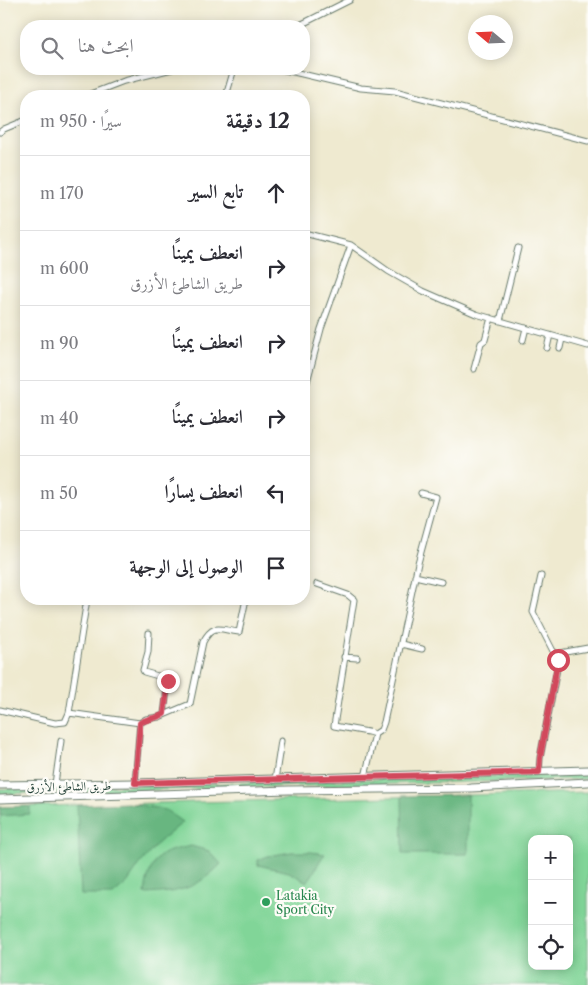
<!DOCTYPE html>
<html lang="ar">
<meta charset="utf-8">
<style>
body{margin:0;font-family:"Libre Caslon Text",Amiri,serif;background:#f2f2f3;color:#2b2b33;direction:rtl}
.controls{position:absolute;right:15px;bottom:15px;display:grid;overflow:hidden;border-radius:10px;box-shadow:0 2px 12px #0003}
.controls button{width:45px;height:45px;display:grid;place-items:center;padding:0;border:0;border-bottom:1px solid #e1e1e2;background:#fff;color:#2b2b33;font:25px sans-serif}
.compass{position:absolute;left:468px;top:15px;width:45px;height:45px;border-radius:50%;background:#fff;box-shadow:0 2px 12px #0003;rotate:289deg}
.stop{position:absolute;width:15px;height:15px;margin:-11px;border:4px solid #d1495b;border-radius:50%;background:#fff}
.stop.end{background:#d1495b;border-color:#fff;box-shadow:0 1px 5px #0008}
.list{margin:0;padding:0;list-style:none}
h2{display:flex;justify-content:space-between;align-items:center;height:65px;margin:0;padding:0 20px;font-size:21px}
h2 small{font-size:16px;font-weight:400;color:#7c7c81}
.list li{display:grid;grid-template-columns:32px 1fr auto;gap:15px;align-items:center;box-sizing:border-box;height:75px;padding:0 20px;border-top:1px solid #e1e1e2}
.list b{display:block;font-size:19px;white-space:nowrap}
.list p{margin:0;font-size:16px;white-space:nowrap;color:#7c7c81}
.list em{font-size:16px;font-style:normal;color:#7c7c81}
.icon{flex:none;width:28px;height:28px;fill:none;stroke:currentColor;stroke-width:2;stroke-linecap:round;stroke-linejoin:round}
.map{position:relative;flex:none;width:588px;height:985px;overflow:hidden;direction:ltr}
.search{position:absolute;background:#fff;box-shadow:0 2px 12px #0003;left:20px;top:20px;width:290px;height:55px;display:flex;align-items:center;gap:12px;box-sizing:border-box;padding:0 18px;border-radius:20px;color:#7c7c81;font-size:19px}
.panel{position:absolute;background:#fff;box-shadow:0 2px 12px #0003;left:20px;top:90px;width:290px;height:515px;border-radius:20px;direction:rtl}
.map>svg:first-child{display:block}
.green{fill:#81d598;stroke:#508966;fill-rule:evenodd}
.forest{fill:#68b680;stroke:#447a5a}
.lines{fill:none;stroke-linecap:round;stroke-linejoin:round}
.minor-casing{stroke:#687a6b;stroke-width:7}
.secondary-casing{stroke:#687a6b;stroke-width:9}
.minor{stroke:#fff;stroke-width:5}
.secondary{stroke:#fff;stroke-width:7}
.route{stroke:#d1495b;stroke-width:6}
.leisure-dot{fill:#2e9e5b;stroke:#fdfcf7;stroke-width:2}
.labels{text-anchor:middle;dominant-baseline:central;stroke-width:4.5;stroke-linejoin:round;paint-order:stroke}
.street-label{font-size:12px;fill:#1f3d34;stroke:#fdfcf7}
.leisure-label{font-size:12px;fill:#27864d;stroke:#fdfcf7;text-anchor:start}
</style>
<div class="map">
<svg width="588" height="985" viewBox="0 0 588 985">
<rect width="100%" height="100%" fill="#fdfcf7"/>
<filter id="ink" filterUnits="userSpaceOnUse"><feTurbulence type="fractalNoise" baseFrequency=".02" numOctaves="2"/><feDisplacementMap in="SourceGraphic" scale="10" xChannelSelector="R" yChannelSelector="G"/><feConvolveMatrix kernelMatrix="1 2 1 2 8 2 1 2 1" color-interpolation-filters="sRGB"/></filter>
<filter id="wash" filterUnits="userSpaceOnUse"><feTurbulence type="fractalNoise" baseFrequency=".0096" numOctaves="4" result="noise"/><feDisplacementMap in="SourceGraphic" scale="20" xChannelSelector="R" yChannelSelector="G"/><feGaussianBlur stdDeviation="1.12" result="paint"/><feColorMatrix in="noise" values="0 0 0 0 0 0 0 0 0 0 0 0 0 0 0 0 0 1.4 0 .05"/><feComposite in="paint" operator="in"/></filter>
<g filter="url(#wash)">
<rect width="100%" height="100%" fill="#efead0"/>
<path class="green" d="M588 774V779L0 794V789Z
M588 792V985H0V807ZM532 839H569V966H532Z"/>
<path class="forest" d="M468 795V852L467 854H403L402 796Z
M129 803 166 810 183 822 157 844 140 864 127 883 113 895H81L77 805Z
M30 806V814L0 816V807Z
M191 846 209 851 221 864C195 890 180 892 145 894 146 881 151 861 163 854 170 850 183 848 191 846Z
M291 852H311L325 854C317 863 315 873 307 882L289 872 258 865V860L268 856Z"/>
</g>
<g filter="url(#ink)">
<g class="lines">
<defs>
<path id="minor" d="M298 26 350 0
M281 69 361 88 395 91 588 141
M85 96 124 81 172 69
M226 96 234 69
M0 132 4 129 26 120
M304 233 351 245 388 271 423 291 476 314 588 346
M500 321 518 248
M523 340 526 328
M547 348 550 335
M560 348 562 339
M474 369 481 343 485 340 491 318
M304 393 321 329 351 245
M415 576 441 582
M541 576 533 612 553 651 559 655
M317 584 348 595 354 600 334 726 368 732 375 734 365 777
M149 633 148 652 143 670 144 672 165 678 168 681 164 714
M401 644 422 649
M344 657 357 658
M0 710 55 723 65 722 69 713 87 599
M69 713 140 723 135 783
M140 723 146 719 159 717 190 704 203 642C214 622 220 630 239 632L246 599
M375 734 381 730 384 722 418 563 436 497 421 493
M539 772 540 758 560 653 588 648
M275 780 281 741
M55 784 61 741"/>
<path id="secondary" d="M0 785 135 783 588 770
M0 799 289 790 471 788 588 782"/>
</defs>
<use href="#minor" class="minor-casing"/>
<use href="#secondary" class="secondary-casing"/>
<use href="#minor" class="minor"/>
<use href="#secondary" class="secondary"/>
</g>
</g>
<g class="lines" filter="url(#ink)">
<path class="route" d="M168 681 164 714C156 719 148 718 140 723L135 783 539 772 540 758 558 660"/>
</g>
<circle class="leisure-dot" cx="266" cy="902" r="5"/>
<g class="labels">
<g class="street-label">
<text transform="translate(69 786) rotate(-1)">طريق الشاطئ الأزرق</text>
</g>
<g class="leisure-label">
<text x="276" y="895">Latakia<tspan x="276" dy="14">Sport City</tspan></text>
</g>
</g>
</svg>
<div class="controls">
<button>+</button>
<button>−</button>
<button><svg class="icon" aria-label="locate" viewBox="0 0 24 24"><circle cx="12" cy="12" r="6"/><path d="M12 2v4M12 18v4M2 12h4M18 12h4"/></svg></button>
</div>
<svg class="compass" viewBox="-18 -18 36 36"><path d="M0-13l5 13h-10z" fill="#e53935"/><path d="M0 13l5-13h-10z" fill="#7c7c81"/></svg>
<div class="stop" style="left:558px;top:660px"></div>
<div class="stop end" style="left:168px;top:681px"></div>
<div class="search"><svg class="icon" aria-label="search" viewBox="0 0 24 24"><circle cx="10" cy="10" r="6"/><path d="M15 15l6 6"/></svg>ابحث هنا</div>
<section class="panel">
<h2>12 دقيقة<small>سيرًا · 950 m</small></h2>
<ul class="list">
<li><svg class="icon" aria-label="ahead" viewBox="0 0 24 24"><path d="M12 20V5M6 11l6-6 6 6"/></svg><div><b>تابع السير</b></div><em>170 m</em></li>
<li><svg class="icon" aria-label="right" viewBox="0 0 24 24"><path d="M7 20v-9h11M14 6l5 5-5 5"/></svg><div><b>انعطف يمينًا</b><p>طريق الشاطئ الأزرق</p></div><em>600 m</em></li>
<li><svg class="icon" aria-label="right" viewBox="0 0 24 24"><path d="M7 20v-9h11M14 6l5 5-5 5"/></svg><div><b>انعطف يمينًا</b></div><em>90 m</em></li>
<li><svg class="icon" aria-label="right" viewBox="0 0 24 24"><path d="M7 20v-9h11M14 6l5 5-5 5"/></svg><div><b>انعطف يمينًا</b></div><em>40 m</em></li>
<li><svg class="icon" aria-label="left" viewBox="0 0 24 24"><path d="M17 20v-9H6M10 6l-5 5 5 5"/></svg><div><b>انعطف يسارًا</b></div><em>50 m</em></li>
<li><svg class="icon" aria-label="arrive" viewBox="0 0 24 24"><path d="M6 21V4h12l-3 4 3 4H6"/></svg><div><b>الوصول إلى الوجهة</b></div></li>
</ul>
</section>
</div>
